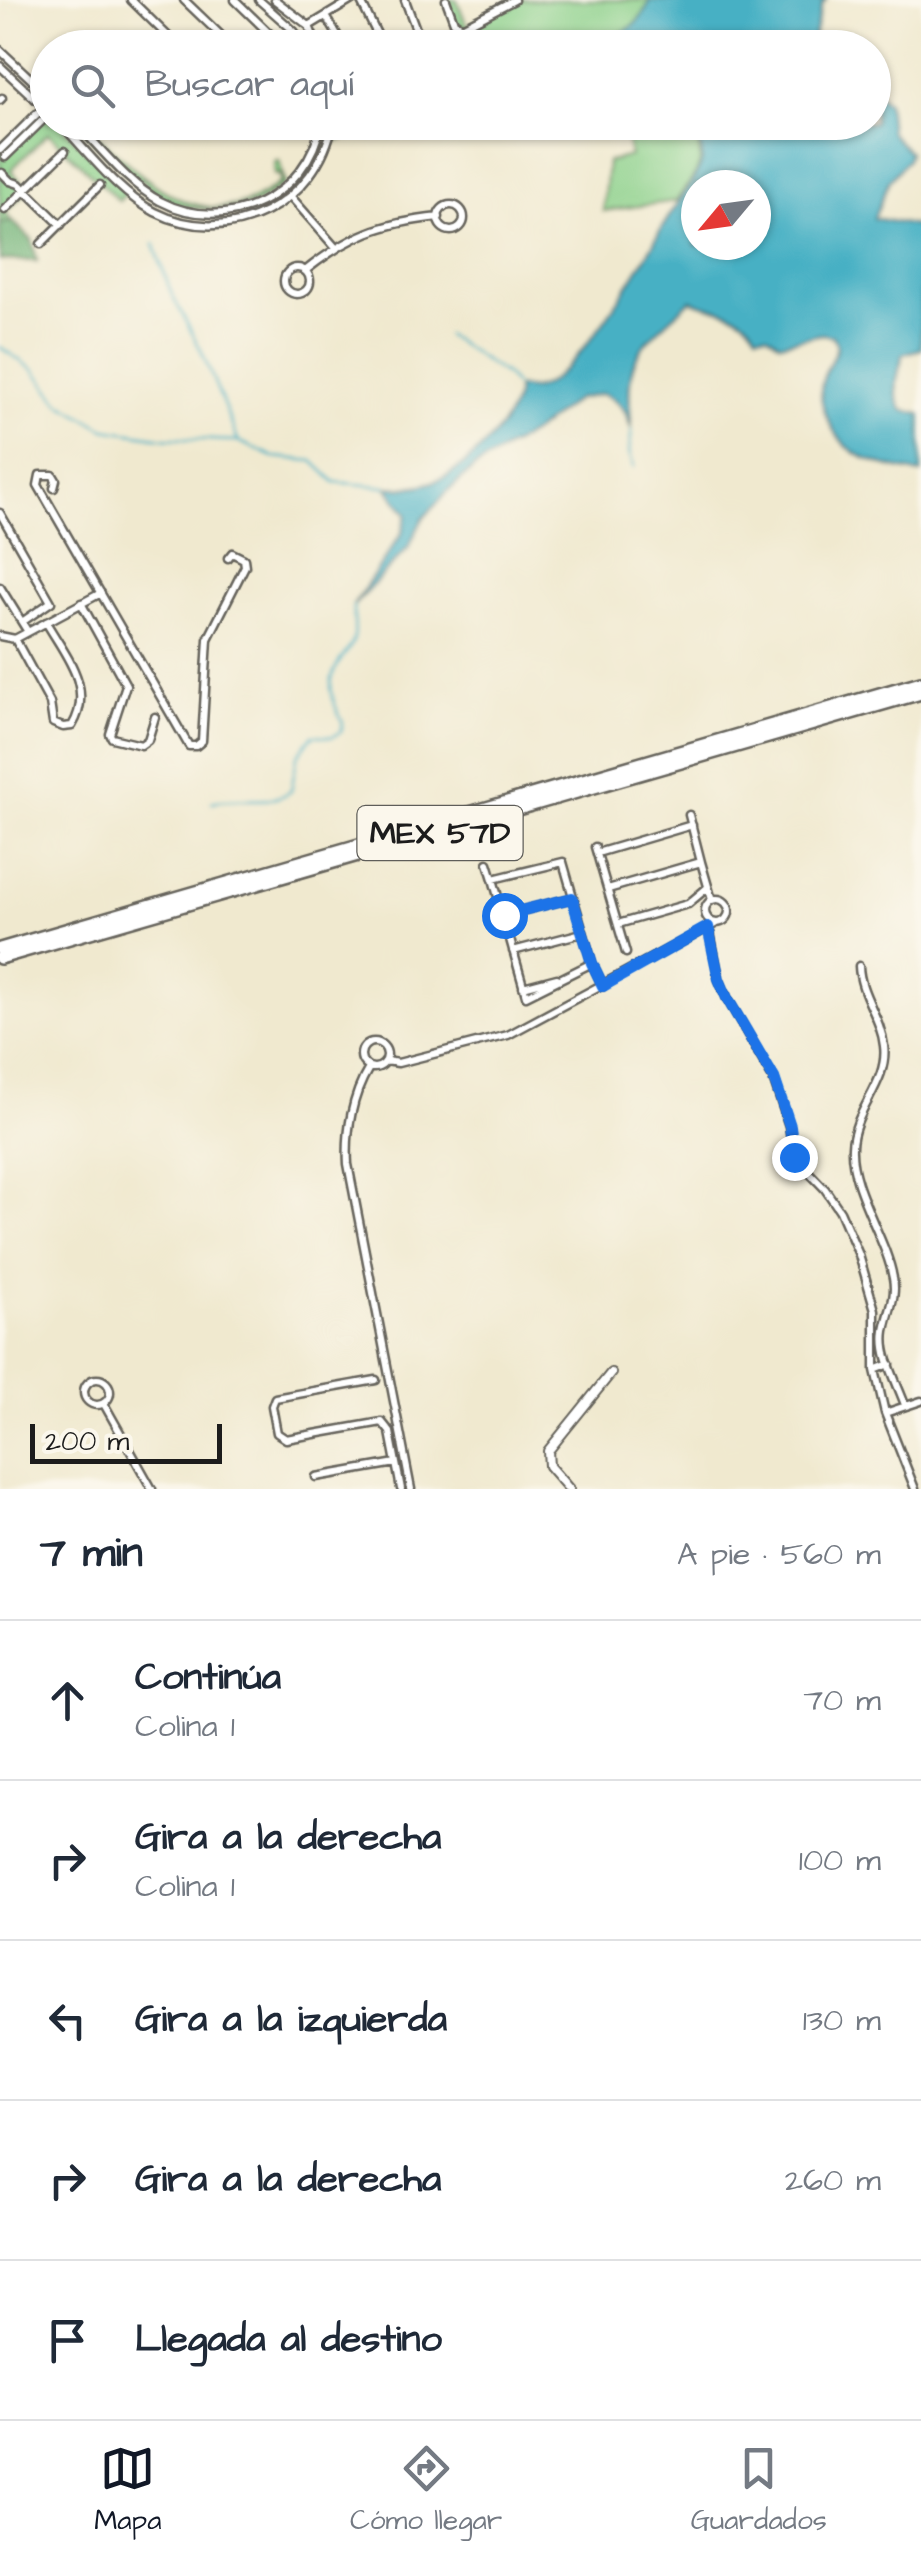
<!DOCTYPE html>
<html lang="es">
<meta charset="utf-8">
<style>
body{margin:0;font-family:"Architects Daughter",sans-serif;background:#f6f6f7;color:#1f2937}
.compass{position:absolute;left:681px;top:170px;width:90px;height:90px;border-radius:50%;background:#fff;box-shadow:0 2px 8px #0004;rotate:241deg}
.scale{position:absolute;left:30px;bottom:25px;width:192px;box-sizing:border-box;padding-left:10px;border:5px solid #1c1c1c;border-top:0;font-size:28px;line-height:35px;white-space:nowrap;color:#1c1c1c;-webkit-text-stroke:8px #fbf7ec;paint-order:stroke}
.stop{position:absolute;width:30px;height:30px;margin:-22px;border:8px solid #1a73e8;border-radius:50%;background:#fff}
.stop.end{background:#1a73e8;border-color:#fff;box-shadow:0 2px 10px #0008}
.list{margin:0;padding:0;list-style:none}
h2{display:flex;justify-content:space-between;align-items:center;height:130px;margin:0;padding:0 40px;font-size:42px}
h2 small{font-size:32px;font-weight:400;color:#747a83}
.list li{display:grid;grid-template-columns:65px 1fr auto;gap:30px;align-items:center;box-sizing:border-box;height:160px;padding:0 40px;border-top:2px solid #e0e1e3}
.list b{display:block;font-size:38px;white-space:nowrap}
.list p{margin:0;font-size:32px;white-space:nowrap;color:#747a83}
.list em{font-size:32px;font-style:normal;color:#747a83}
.icon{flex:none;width:55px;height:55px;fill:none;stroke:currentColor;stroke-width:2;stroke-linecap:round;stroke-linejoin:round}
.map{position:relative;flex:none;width:921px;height:1489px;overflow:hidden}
.search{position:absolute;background:#fff;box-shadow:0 2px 8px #0004;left:30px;right:30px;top:30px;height:110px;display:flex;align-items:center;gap:25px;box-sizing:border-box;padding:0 35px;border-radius:55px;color:#747a83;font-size:38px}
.sheet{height:930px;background:#fff}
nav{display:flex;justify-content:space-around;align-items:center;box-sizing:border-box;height:140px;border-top:2px solid #e0e1e3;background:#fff;font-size:28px;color:#747a83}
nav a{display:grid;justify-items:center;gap:5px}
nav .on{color:#111827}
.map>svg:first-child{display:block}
.green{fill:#8bd08a;stroke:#547653;stroke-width:2.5}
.forest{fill:#70b276;stroke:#466749;stroke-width:2.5}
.water{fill:#46b0c4;stroke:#316670;stroke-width:2.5;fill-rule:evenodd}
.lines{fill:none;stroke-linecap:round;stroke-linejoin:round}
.stream{stroke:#46b0c4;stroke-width:2.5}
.minor-casing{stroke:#66645b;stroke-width:11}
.tertiary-casing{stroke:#66645b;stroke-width:12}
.motorway-casing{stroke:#66645b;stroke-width:16}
.minor{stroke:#fff;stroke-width:6}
.tertiary{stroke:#fff;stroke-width:8}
.motorway{stroke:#fff;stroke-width:11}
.route{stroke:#1a73e8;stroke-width:12}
.labels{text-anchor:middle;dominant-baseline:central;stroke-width:8;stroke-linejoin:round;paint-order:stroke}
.shield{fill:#fbf7ec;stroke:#5f5e5a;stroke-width:2.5}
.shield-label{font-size:32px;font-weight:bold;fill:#1c1c1c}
</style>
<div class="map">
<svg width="921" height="1489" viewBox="0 0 921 1489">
<rect width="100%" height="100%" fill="#fbf7ec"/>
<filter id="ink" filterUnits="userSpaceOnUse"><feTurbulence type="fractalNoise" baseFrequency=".01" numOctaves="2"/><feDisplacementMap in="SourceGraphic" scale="20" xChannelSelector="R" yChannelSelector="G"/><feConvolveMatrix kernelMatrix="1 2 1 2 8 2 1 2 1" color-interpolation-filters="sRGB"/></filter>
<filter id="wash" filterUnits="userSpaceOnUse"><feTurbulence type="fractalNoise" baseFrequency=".0048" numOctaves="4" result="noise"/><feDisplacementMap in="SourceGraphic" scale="40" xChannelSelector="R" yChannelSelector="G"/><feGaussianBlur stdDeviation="2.25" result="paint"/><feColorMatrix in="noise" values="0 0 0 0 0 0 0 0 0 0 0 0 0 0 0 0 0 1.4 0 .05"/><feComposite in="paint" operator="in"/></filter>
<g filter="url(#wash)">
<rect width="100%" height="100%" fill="#f0e9cf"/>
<path class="green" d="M446 0H457L467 26 514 0H650C642 22 630 31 608 39L616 47H445L443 37 463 28 458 26Z
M47 115 48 122 59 123 127 192 119 201 48 133 11 170 28 190 4 213 13 222 0 223V142L4 146 29 121 36 127Z
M75 123H85C141 176 201 246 281 182L280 174 275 175 274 162 279 160 285 184C276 190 267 197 258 202 226 216 158 212 142 179L136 183Z
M623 123H691C707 165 702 166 676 201L603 211 607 162 630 156Z"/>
<path class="forest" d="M333 123H400L328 143Z
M13 222 32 240 37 261 0 260V223Z"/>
<path class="water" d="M650 0H826L822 5 811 47 611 45 607 39C629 31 642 23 650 0Z
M874 90 887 102 890 133 909 152 907 160 889 181 874 218 921 227V349L903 354C898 375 891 391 903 410L921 414V474C900 469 871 464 854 452 834 438 817 406 822 383 825 370 833 359 837 347L833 336 822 334 780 343 767 334H757C743 308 714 311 691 300 637 350 623 352 632 430L625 411 615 400 603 394 577 399 535 431 474 468 446 493 422 520 408 548 353 606 402 533 407 514 387 487C404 489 423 487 440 479 468 467 518 418 517 387 522 387 528 389 533 389 571 384 634 276 654 243 664 218 699 179 702 160 704 149 695 133 691 123L874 122ZM696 185H756V245H696Z"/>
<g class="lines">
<path class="stream" d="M574 48 607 39
M352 123 354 122
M154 244 172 295 201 350 238 440
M446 335 506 375 517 387
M0 347 34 370 61 404 105 429 163 438 238 441 274 457 313 461 335 482 387 487
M632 430 629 452 634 467
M212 802C237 796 271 806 291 791L297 757 313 735 332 737 341 732 343 723C331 699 324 682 342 658 347 652 352 646 354 638 356 628 353 616 353 606"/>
</g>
</g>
<g filter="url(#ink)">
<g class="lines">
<defs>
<path id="minor" d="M131 0 180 48
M184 0 234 48
M235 0 271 35 262 48
M259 0 294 31 305 48
M275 0 309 26 318 48
M360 0 384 48
M405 0 423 48
M446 0 454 22 462 27 514 0
M326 16 345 48
M309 26 352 0
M0 50 48 95
M0 66 48 111
M0 100 2 98
M59 122C88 152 118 193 155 212 230 250 318 203 333 122
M75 122C101 148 128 184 160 201 226 236 309 196 321 122
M0 150 48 103
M5 157 48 115
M2 173 10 181 19 184 61 225
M292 198 335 247
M438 218a13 13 0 1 1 26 0a13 13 0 1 1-26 0Z
M5 210 65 151
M41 244 100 185
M284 281a13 13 0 1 1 26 0a13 13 0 1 1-26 0Z
M305 271C350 235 382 223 439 217
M54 488 56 480 53 475H40L38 485 189 746H196L202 741 208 639 245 566 244 559 232 553 228 558
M0 513 51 602 22 622
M0 587 28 632
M81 603 126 685 110 734 112 738 141 745 148 740 155 717
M0 636 15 639 101 593
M15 639 50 703 53 723 63 727 72 726C95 688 65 655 46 622
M689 815 701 862
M595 847 626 953
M597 853 692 825
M488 863 493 879
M608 889 701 862 712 900
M705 911a12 12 0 1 1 24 0a12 12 0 1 1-24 0Z
M504 915 572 898
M618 924 688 904 707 888
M709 927 719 979 727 998 773 1078 789 1126 794 1157 825 1189 840 1211 859 1255 875 1310V1370
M513 951 582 933
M592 963 526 996 493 879 563 862 592 963 603 986
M859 966C860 995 881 1017 884 1046 889 1082 853 1111 852 1147 850 1189 886 1237 893 1278 897 1298 888 1312 885 1331 881 1355 897 1382 905 1405
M523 987 557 978
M361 1055a13 13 0 1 1 26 0a13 13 0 1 1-26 0Z
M386 1061 398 1063 508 1035 715 924
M369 1068C352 1096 346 1131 348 1164L411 1489
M84 1392a13 13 0 1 1 26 0a13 13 0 1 1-26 0Z
M376 1380 275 1398 272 1406 277 1433 286 1439 382 1422 390 1432 401 1489
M104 1404 152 1489
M885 1413 875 1370 890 1364
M316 1477 396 1463
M915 1489 885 1413 921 1401"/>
<path id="tertiary" d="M569 1489 549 1466 548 1451 611 1373"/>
<path id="motorway" d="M0 949 921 682
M0 958 921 693"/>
</defs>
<use href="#minor" class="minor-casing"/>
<use href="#tertiary" class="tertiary-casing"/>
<use href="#motorway" class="motorway-casing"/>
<use href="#minor" class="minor"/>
<use href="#tertiary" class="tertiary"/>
<use href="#motorway" class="motorway"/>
</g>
</g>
<g class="lines" filter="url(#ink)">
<path class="route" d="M504 915 572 898 592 963 603 986 708 927 719 979 727 998 774 1078 790 1126 794 1157"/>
</g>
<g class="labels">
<rect class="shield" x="357.5" y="806" width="165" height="54" rx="8"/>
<g class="shield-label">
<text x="440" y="833">MEX 57D</text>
</g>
</g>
</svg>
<svg class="compass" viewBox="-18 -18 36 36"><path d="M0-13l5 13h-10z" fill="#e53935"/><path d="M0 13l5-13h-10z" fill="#747a83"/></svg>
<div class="scale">200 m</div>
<div class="stop" style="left:504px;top:915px"></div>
<div class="stop end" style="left:794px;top:1157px"></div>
<div class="search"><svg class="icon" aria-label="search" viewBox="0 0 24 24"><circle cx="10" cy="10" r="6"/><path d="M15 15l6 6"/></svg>Buscar aquí</div>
</div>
<section class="sheet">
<h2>7 min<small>A pie · 560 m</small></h2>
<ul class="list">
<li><svg class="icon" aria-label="ahead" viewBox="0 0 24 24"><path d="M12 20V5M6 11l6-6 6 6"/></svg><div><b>Continúa</b><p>Colina 1</p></div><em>70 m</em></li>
<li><svg class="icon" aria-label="right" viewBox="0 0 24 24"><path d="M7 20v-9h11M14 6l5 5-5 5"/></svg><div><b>Gira a la derecha</b><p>Colina 1</p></div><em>100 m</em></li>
<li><svg class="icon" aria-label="left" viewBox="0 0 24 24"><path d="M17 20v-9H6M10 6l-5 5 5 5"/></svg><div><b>Gira a la izquierda</b></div><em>130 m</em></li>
<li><svg class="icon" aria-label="right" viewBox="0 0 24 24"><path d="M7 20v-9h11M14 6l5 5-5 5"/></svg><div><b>Gira a la derecha</b></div><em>260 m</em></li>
<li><svg class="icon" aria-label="arrive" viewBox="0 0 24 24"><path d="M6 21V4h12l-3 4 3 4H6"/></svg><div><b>Llegada al destino</b></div></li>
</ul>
</section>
<nav>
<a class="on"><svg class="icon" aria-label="map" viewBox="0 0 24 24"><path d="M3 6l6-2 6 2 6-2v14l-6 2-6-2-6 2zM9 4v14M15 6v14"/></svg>Mapa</a>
<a><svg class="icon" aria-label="directions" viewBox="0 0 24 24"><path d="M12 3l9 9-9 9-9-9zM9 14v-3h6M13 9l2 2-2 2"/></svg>Cómo llegar</a>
<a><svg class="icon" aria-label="saved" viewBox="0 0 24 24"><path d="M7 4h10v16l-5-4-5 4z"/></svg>Guardados</a>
</nav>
